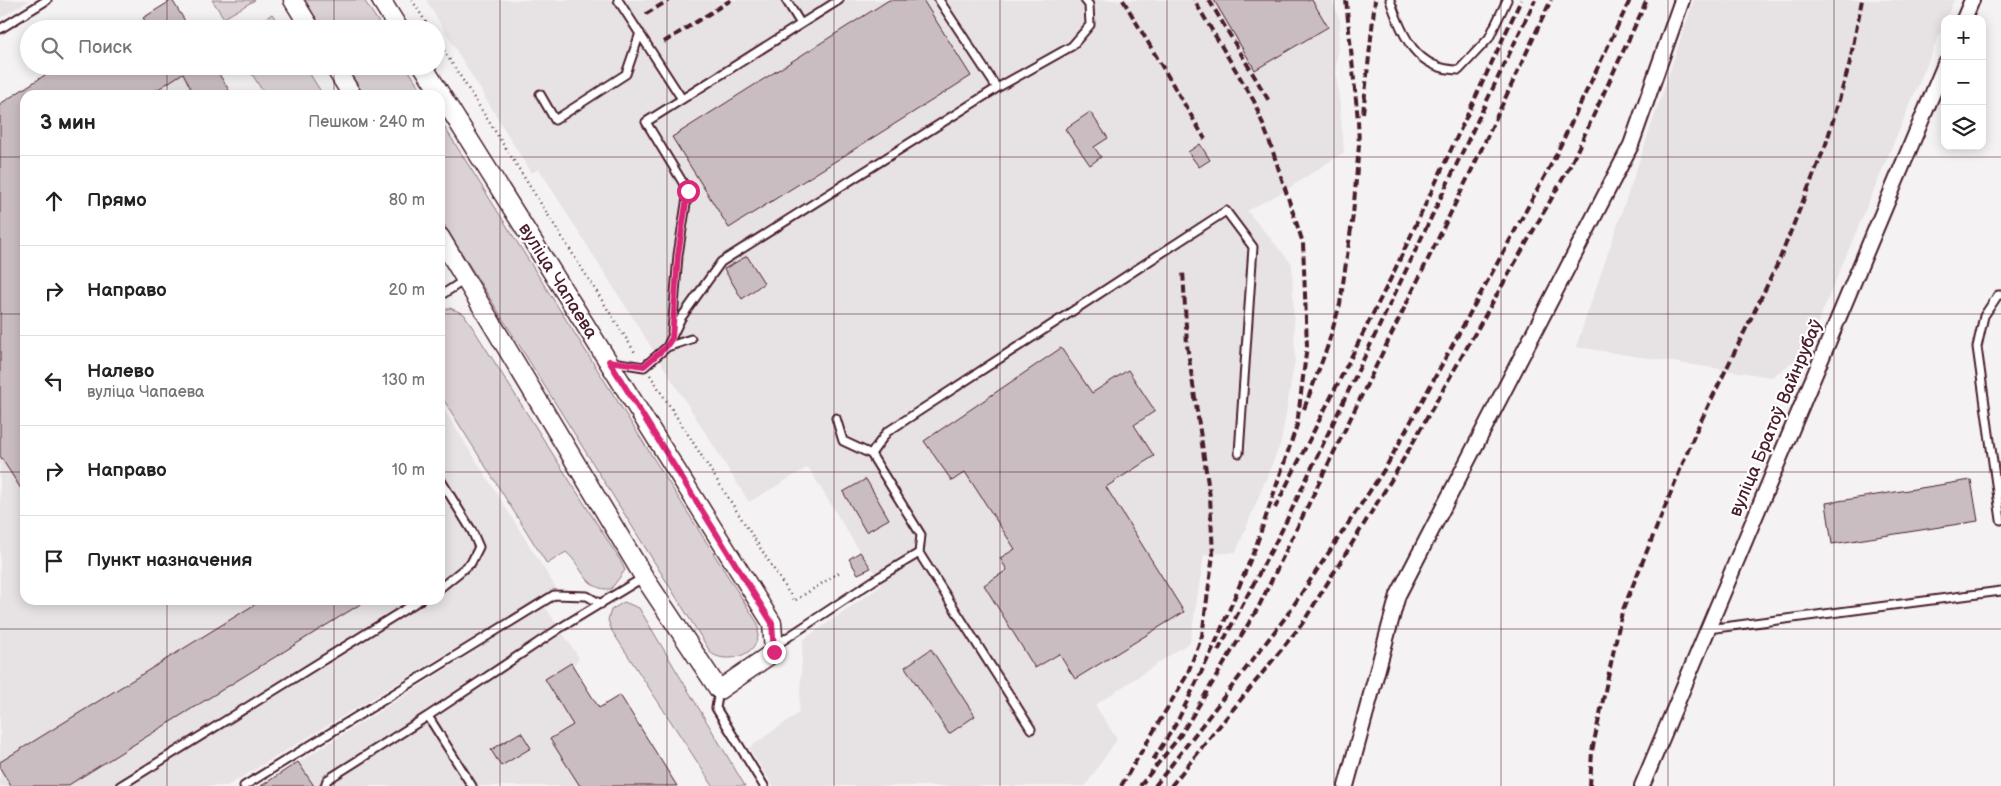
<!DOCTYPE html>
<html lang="ru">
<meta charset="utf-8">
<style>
body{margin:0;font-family:"Balsamiq Sans",sans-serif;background:#f2f2f2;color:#222}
.controls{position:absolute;right:15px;top:15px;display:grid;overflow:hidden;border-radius:10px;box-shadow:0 2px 12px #0003}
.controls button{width:45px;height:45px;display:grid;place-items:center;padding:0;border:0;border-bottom:1px solid #e0e0e0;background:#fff;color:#222;font:25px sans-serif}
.stop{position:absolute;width:15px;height:15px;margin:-11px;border:4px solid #db2777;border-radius:50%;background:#fff}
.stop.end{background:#db2777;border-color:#fff;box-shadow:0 1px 5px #0008}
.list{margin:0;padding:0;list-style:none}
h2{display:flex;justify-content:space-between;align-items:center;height:65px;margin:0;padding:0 20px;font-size:21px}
h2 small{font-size:16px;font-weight:400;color:#767676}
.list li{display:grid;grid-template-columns:32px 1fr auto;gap:15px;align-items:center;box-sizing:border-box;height:90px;padding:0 20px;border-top:1px solid #e0e0e0}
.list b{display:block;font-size:19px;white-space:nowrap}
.list p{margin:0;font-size:16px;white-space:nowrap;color:#767676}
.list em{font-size:16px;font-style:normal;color:#767676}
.icon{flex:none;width:28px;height:28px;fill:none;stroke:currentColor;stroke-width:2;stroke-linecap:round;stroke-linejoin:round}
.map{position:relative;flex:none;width:2001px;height:786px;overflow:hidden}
.search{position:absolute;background:#fff;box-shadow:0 2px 12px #0003;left:20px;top:20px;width:425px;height:55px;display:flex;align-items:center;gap:12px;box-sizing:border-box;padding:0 18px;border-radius:28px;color:#767676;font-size:19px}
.panel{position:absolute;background:#fff;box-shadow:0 2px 12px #0003;left:20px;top:90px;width:425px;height:515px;border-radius:15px}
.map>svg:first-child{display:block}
.built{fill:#e7e2e3}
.green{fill:#dbd2d5;stroke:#927880}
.building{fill:#cabdc1;stroke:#4a1f2b}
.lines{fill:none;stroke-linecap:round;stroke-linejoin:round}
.service-casing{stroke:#4a1f2b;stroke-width:11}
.minor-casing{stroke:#4a1f2b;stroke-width:18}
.tertiary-casing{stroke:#4a1f2b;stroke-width:21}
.path{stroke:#4a1f2b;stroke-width:2.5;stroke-dasharray:1 4;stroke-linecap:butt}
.service{stroke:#fff;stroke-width:7}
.minor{stroke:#fff;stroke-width:14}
.tertiary{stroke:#fff;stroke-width:18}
.rail{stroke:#4a1f2b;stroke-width:4;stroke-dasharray:8 4;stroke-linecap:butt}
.route{stroke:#db2777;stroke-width:6}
.grid{fill:none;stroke:#4a1f2b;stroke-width:1;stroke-opacity:0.55}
.labels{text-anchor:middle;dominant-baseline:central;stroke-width:4.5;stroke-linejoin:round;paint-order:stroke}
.street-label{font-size:18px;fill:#4a1f2b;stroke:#fff}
</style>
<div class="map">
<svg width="2001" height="786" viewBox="0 0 2001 786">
<rect width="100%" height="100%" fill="#f4f2f2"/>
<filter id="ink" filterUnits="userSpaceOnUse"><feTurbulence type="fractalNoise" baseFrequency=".02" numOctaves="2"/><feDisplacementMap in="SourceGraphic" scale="10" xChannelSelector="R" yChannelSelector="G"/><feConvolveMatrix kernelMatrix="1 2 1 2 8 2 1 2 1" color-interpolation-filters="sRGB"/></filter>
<g filter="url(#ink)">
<path class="built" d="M0 0H30L0 18Z
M172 0 190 29H126Z
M426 0H1332L1340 21 1336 68 1344 152 1286 190 1247 211 1292 264 1295 359 1281 442 1236 552 1204 555 1190 642 1095 705 1117 739 1085 786H773L749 748 799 713 803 640 881 586 879 577 860 552 808 467 749 502 539 169 531 173Z
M1694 0H1954L1805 353 1772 377 1576 347Z
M66 66H213L231 95H25V600H440V403L556 588 227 786H0V107Z
M545 607 579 658 573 666 599 708 620 695 677 786H261Z"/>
<path class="green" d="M212 0H255L224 18Z
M305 0H364L383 29H322Z
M272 14 282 29H250Z
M247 66H305L323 95H265Z
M346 66H406L424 95H364Z
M440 120 758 624C758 629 759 635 757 640 751 658 724 663 711 653L440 218Z
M450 308 464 314 620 560 625 570 611 589C585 591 583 566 566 552L547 564 440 394V311Z
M624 602 639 608 745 786H713L612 631 608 620 611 610Z"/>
<path class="building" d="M172 0 190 29H152L143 18Z
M889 0H923L971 76 729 228 672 137Z
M1214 0H1312L1328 27 1255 70Z
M59 66H214L232 95H194L183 73 149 95H25V495L0 456V104Z
M1090 112 1108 138 1094 147 1101 157 1090 165 1065 129Z
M1200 144 1210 160 1199 167 1188 152Z
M747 256 764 283 742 299 724 269Z
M1061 348 1092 393 1128 370 1155 411 1134 425 1154 456 1106 487 1184 612 1075 679 1059 654 1035 668 984 585 1007 570 1000 558 1015 549 965 472 952 481 924 441Z
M866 479 889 519 866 532 843 492Z
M1971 480 1978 521 1832 544 1826 503Z
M860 552 871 568 858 574 849 559Z
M262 600H367L67 786H11L0 768V762Z
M931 649 975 716 949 734 905 667Z
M571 663 599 708 620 695 677 786H580L550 739 573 725 545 679Z
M521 732 531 748 501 766 491 750Z
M298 762 314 786H261Z"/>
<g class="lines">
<defs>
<path id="service" d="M618 0 682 99
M786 0 801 24
M1390 0C1402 35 1416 70 1459 70L1489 38 1507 0
M0 29 47 0
M997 88 1072 46 1090 25 1089 5 1085 0
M540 94 555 120 626 74 640 33
M2001 295H1998L1984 316 1977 347 2001 520
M440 296 466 279
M672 332 678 255 688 191 646 122 839 0
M667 347 681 318 721 262 997 88 939 0
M612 362 644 367 667 347 691 339
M836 418 843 441 871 454 921 535 919 553
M871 454 887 432 1226 211 1253 247 1239 453
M440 479 472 531 479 547 471 563 440 588
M1708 629 2001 591
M776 645 879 577 919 553 1031 729
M719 691 716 708 764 786
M428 716 560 628 644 577
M120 786 420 600
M244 786 554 595 587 596 601 604
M325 786 327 780 428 716 472 786"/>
<path id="minor" d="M1964 19 1972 0
M1346 786 1398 595 1631 145 1682 0
M1642 786 1945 64"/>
<path id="tertiary" d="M293 0 311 29
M381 0 399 29
M334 66 352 95
M423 66 772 623 774 652 719 690 644 577 440 237"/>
</defs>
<use href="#service" class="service-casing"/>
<use href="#minor" class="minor-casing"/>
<use href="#tertiary" class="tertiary-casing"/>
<path class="path" d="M412 0 430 29
M436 38 636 354
M650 375 794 601 840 572"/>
<use href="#service" class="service"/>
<use href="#minor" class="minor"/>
<use href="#tertiary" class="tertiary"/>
<path class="rail" d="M1123 0 1205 139
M1209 0 1269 101
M646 14 669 0
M664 42 731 0
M1363 113 1375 0
M1304 409 1327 348 1340 304 1353 215 1359 145 1358 120 1346 0
M1275 508 1391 278 1521 0
M1218 651 1282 530 1535 0
M1153 760 1176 724 1215 644 1256 546 1297 425 1307 346 1303 243 1270 143 1254 101 1194 0
M1121 786 1187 675 1202 636 1213 555 1210 497 1187 345 1183 270
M1140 786 1180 736 1258 608 1475 163 1551 0
M1155 786 1285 618 1386 467 1553 161 1630 0
M1171 786 1302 624 1395 474 1570 166 1647 0
M1590 786 1592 751 1622 612 1696 431 1778 263 1826 144 1849 66 1862 0"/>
</g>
</g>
<g class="lines" filter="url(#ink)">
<path class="route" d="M688 191 678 255 672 338 666 347 644 366 609 361 772 623 774 652"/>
</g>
<path class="grid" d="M167 0V29M334 0V29M500 0V786M667 0V786M834 0V786M1000 0V786M1167 0V786M1334 0V786M1501 0V786M1668 0V786M1834 0V786M167 66V95M334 66V95M0 157H25M440 157H2001M0 314H25M440 314H2001M0 472H25M440 472H2001M167 600V786M334 600V786M0 629H2001"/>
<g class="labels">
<g class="street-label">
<text transform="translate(558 281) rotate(58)">вуліца Чапаева</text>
<text transform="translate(1776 418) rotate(-67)">вуліца Братоў Вайнрубаў</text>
</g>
</g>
</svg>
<div class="controls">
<button>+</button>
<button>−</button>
<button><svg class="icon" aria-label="layers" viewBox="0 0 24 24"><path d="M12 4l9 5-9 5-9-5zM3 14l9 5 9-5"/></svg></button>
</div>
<div class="stop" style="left:688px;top:191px"></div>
<div class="stop end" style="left:774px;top:652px"></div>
<div class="search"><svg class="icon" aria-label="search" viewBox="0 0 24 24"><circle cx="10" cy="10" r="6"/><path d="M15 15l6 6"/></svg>Поиск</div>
<section class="panel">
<h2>3 мин<small>Пешком · 240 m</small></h2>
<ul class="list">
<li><svg class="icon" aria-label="ahead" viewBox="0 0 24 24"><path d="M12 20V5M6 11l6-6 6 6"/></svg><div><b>Прямо</b></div><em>80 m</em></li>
<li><svg class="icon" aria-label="right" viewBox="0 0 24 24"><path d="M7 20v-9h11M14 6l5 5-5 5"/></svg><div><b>Направо</b></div><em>20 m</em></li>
<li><svg class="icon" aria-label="left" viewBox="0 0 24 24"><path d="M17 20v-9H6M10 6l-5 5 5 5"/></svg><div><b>Налево</b><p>вуліца Чапаева</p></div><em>130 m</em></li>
<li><svg class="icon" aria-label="right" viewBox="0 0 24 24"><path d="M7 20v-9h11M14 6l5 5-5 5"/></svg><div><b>Направо</b></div><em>10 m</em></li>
<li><svg class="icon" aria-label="arrive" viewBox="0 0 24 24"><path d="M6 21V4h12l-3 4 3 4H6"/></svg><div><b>Пункт назначения</b></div></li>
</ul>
</section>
</div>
